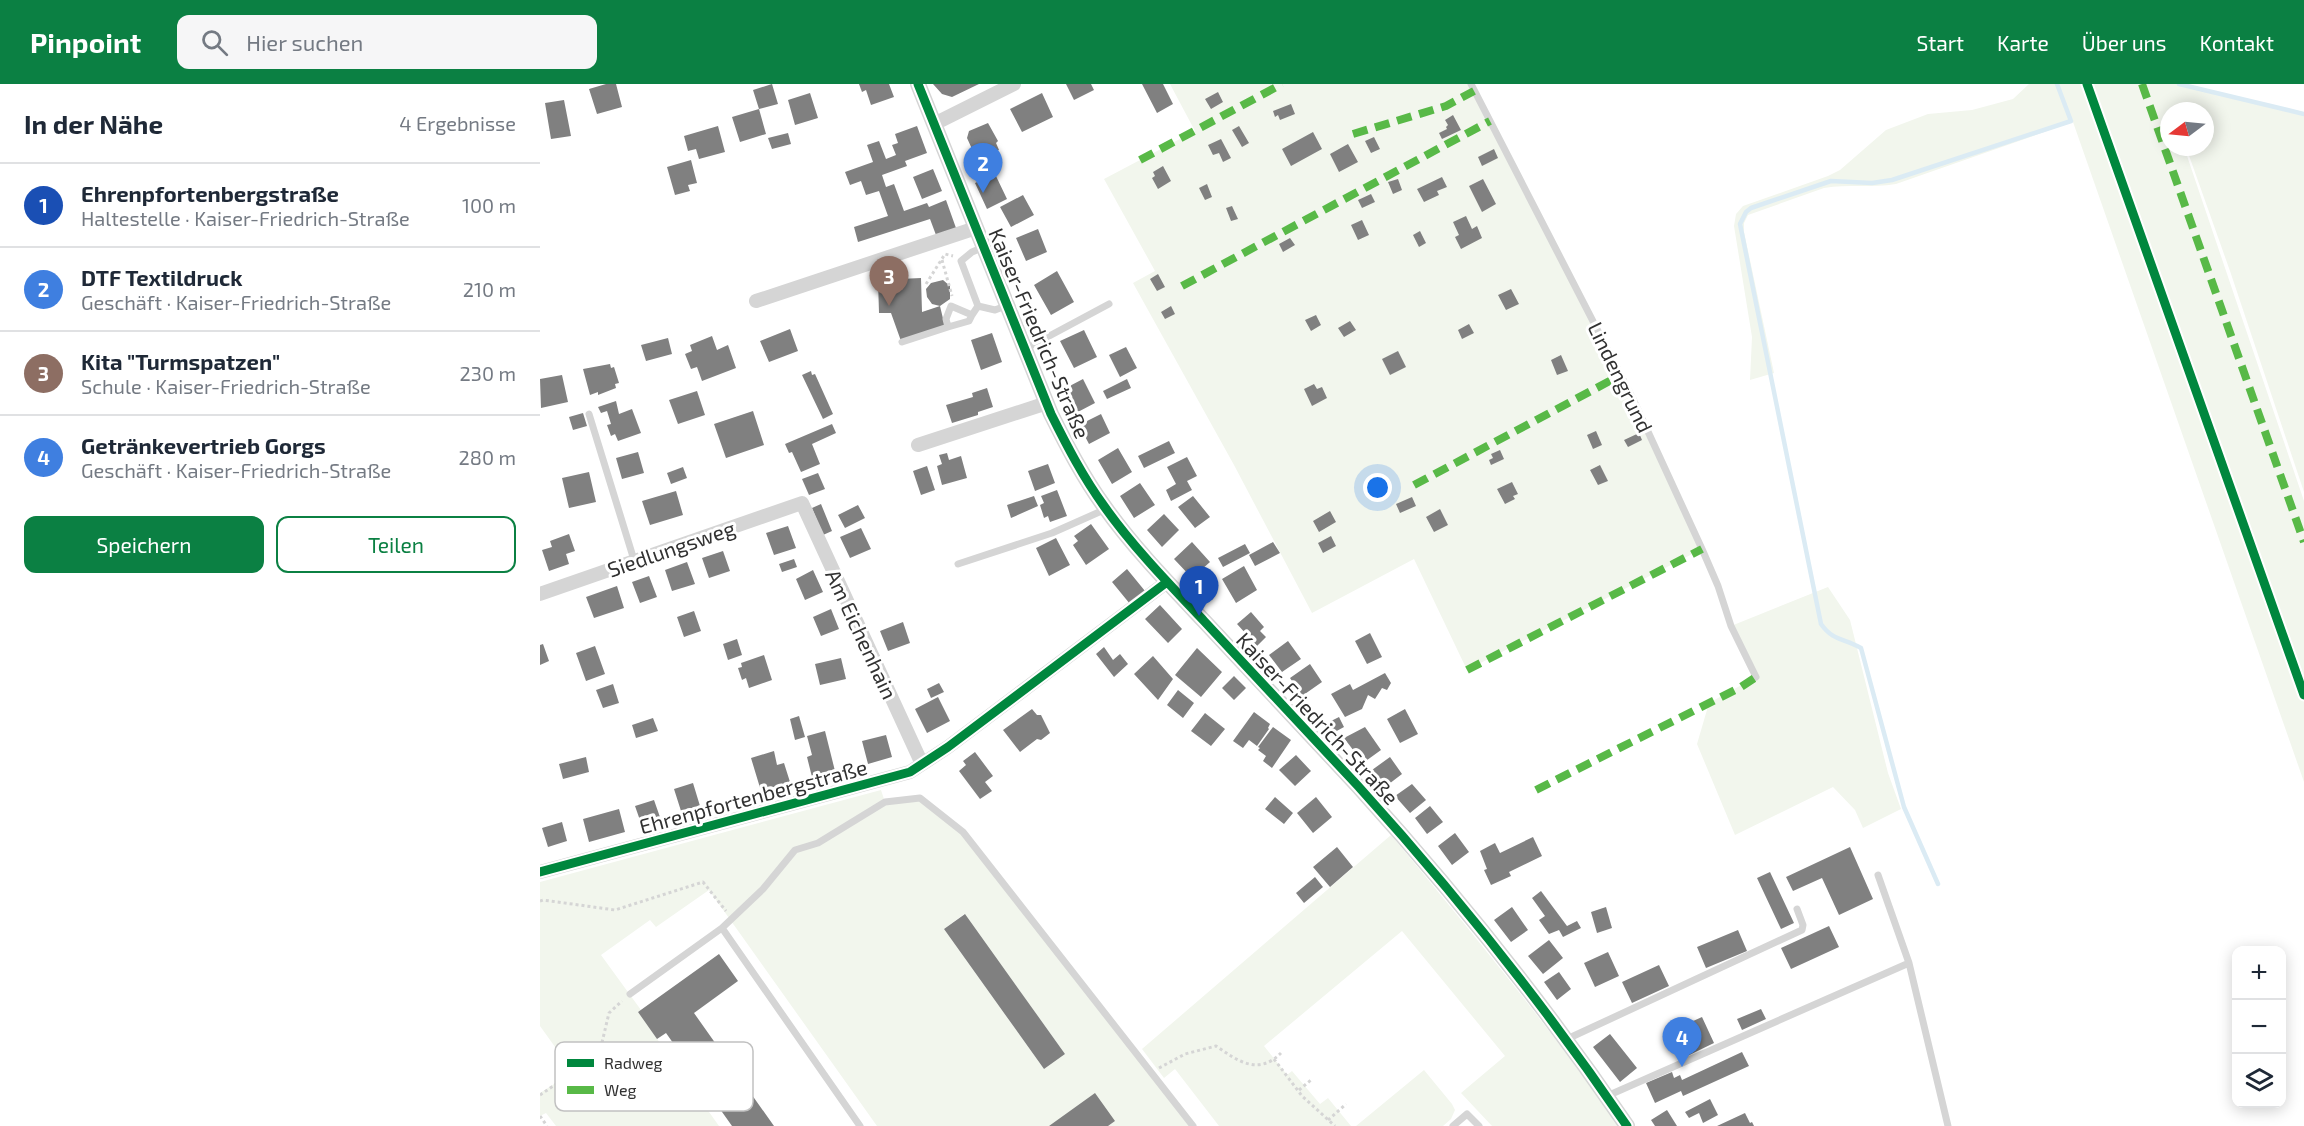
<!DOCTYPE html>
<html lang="de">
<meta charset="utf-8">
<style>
body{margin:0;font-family:"Exo 2",sans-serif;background:#f6f6f7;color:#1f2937}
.controls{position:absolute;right:18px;bottom:18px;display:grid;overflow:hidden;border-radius:12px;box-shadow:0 3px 15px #0003}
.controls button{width:54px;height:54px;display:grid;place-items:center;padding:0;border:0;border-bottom:2px solid #e0e1e3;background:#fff;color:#1f2937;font:30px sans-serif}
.compass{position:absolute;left:1620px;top:18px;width:54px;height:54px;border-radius:50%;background:#fff;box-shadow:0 3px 15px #0003;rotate:254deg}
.you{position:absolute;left:838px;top:404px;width:21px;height:21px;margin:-15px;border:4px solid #fff;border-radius:50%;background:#1a73e8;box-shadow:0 0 0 9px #1a73e833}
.badge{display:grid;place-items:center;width:39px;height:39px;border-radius:50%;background:#0b8043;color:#fff;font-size:20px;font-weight:700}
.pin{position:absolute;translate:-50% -50px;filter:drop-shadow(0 2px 3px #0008)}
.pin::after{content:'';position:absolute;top:32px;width:21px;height:18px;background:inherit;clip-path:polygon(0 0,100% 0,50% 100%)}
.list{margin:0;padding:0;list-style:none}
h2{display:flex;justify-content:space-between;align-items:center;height:78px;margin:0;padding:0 24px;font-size:26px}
h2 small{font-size:20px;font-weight:400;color:#747a83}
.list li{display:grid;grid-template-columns:39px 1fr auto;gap:18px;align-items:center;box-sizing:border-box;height:84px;padding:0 24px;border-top:2px solid #e0e1e3}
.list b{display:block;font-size:22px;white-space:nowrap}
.list p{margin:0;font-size:20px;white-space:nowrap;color:#747a83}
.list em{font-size:20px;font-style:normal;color:#747a83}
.actions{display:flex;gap:12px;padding:18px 24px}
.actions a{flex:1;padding:14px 0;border:2px solid #0b8043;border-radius:12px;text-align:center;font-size:21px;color:#0b8043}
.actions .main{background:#0b8043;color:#fff}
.icon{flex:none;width:33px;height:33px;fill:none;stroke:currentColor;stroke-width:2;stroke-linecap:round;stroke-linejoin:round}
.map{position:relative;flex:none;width:1764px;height:1042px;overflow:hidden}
header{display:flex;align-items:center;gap:36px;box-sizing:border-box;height:84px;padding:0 30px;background:#0b8043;color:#fff}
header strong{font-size:28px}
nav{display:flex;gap:33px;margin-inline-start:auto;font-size:21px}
.search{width:420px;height:54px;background:#f6f6f7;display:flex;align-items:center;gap:15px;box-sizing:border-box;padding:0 21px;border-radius:12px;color:#747a83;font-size:22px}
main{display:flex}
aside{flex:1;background:#fff}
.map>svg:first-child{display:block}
.green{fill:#f2f6ed;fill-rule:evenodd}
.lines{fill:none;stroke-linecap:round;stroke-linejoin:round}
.stream{stroke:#dbebf4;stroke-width:4.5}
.building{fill:#808080}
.path{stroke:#d5d5d5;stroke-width:3;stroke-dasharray:3 3;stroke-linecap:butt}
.service{stroke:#d5d5d5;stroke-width:7}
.minor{stroke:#d5d5d5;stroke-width:14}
.tertiary{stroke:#d5d5d5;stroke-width:16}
.quiet{stroke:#58b947;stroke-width:8;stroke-dasharray:15 8;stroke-linecap:butt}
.cycleway-casing{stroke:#fff;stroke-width:13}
.cycleway{stroke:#00873e;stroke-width:9}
.labels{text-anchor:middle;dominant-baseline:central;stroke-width:6;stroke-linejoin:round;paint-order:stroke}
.street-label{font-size:21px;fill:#313131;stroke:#fff}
.key{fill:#fff;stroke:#c1c1c1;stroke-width:1.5}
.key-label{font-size:16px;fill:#313131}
</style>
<header>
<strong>Pinpoint</strong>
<div class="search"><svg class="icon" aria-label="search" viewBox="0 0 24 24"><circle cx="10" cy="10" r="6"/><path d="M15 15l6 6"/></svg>Hier suchen</div>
<nav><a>Start</a><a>Karte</a><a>Über uns</a><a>Kontakt</a></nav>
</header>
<main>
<aside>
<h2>In der Nähe<small>4 Ergebnisse</small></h2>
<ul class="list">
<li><span class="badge" style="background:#1a4fb4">1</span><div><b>Ehrenpfortenbergstraße</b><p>Haltestelle · Kaiser-Friedrich-Straße</p></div><em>100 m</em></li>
<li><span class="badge" style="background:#3f7fe0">2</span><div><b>DTF Textildruck</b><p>Geschäft · Kaiser-Friedrich-Straße</p></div><em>210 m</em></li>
<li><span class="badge" style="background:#8d6e63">3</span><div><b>Kita &quot;Turmspatzen&quot;</b><p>Schule · Kaiser-Friedrich-Straße</p></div><em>230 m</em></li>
<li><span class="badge" style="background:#3f7fe0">4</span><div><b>Getränkevertrieb Gorgs</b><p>Geschäft · Kaiser-Friedrich-Straße</p></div><em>280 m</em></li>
</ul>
<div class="actions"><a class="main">Speichern</a><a>Teilen</a></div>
</aside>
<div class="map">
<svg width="1764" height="1042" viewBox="0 0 1764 1042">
<rect width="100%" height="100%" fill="#fff"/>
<path class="green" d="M630 0H931L1009 149 1162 465 927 586 874 475 772 529 694 381 593 199 615 187 564 95 655 47Z
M1489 0H1639L1764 30V408L1690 187 1646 63H1665V27H1629V63H1644L1764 417V698L1533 38 1356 100C1332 104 1308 100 1284 104L1208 131 1204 139V148L1234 289 1210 296 1212 253 1194 142 1196 130 1203 122 1288 92 1300 86 1346 46 1388 30 1432 26 1473 15Z
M1288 503 1310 536 1348 689 1361 725 1323 744 1315 726 1293 703 1195 751 1157 660 1169 619 1216 593 1191 542Z
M341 706 345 718 380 714 423 748 653 1042H568L575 1037 509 1042H337L169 806 116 843 110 836 61 871 101 926 98 928 179 1042H16L6 1029 0 1032V1009L33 988 0 942V798ZM424 830 525 970 504 985 404 845Z
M851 751C930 846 1008 941 1079 1042H952L921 1009 965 972 862 847 724 962 747 991 752 987 780 1020 788 1014 811 1042H679L635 985 624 994 602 965Z
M884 986 912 1020 915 1026 911 1035 903 1042H816Z"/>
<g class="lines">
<path class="stream" d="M1639 0 1764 30
M1398 800 1364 723 1321 564C1303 554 1293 557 1281 540L1200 140 1206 128 1211 124 1291 97 1332 99 1352 96 1531 37 1517 0"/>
</g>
<path class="building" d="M66 0H76L82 23 57 30 49 5Z
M232 0 238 20 219 25 226 50 200 58 192 33 219 25 213 6Z
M319 0H349L354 13 331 21 326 6 322 8Z
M393 0H439L412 13 402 10Z
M526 0H551L554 6 534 16Z
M602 0H623L633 20 617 29Z
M678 8 683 18 671 25 665 15Z
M270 9 278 34 255 41 248 16Z
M502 9 513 33 482 48 470 25Z
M24 16 31 52 11 55 5 19Z
M751 20 755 30 740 36 738 31 735 33 733 27Z
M913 31 921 46 902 55 899 49 907 45 906 43 908 41 905 36Z
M448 39 458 57 456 59 459 66 437 76 427 54 429 47Z
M178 42 185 68 159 75 156 65 148 67 144 52Z
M377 42 387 69 365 77 367 82 342 91 346 103 354 100 364 127 387 119 389 123 406 116 416 144 396 151 390 135 318 158 314 143 348 132 339 107 326 111 321 97 310 101 305 88 333 78 327 61 339 57 346 75 356 71 352 61 358 59 355 50Z
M699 42 709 59 702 63 692 46Z
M773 48 782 65 751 82 742 65Z
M248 49 251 60 232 65 228 54Z
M834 53 840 65 831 69 825 57Z
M681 55 691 74 683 78 679 69 673 71 668 61Z
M808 60 818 78 799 88 790 70Z
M954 65 958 74 942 82 938 73Z
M151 76 157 99 148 101 150 107 135 111 127 83Z
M623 82 631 97 618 105 612 94 615 92 613 88Z
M393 85 402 107 382 115 373 93Z
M455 90 467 115 447 125 435 99Z
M902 93 907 103 897 107 899 111 884 118 877 105Z
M858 95 862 106 853 110 848 98Z
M943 95 956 120 942 128 929 102Z
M667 100 672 113 665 116 659 104Z
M831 110 835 118 822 124 818 116Z
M483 111 494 131 471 143 460 123Z
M692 122 698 135 691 137 686 124Z
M926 132 932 145 937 142 942 154 921 165 915 153 919 151 913 138Z
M822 136 829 151 818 156 811 141Z
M498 145 507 168 486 177 476 154Z
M880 147 886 159 879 163 873 151Z
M750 154 755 161 743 168 739 160Z
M517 187 534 218 511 231 494 201Z
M618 190 625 203 617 207 610 195Z
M381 194 382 228 400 222 392 220 387 213 386 205 391 199 403 196 410 202V215L400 222 405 243 361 257 351 229H339L338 196Z
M971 205 979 220 966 226 958 211Z
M631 222 635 230 625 235 621 228Z
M776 231 781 241 771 247 765 236Z
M810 237 816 246 804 253 798 244Z
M929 240 934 249 922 255 918 246Z
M250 245 258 267 229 278 220 257Z
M544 246 557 273 534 284 520 257Z
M452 249 462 278 441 286 431 256Z
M172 252 177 266 188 261 196 284 162 297 157 283 151 285 145 270 152 267 150 261Z
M128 254 132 270 106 277 101 261Z
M586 263 597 284 580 293 569 271Z
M858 267 866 283 850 291 842 275Z
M1021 271 1028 287 1017 291 1011 276Z
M70 280 71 284 74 283 79 299 75 300 76 304 58 311V308L50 311 43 285Z
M271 287 272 291 275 290 293 330 283 335 262 291Z
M22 291 28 318 1 324 0 295Z
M543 295 555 319 534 330 522 306Z
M587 295 591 304 567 315 563 307Z
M774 300 777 305 782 303 787 314 772 322 764 305Z
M447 304 453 323 438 328V331L412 339 406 321 433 313 432 309Z
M157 307 165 331 138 340 129 316Z
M76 317 79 330 92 325 101 349 78 357 75 350 71 352 67 341 71 340 67 327 61 329 58 323Z
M213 327 224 361 186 374 174 340Z
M43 329 47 342 33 346 29 333Z
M561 330 570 349 549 360 539 341Z
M292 340 296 349 272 360 280 380 261 388 252 368 249 369 245 360Z
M1056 347 1062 361 1053 365 1047 351Z
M1099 349 1102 356 1088 363 1084 356Z
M629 357 635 369 604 384 598 372Z
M578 364 592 388 572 400 558 376Z
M960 366 964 375 951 381 949 376 953 374 951 370Z
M98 368 104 389 82 395 76 374Z
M407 369 409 376 421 372 427 394 402 401 397 382 402 380 399 371Z
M647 373 657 392 647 397 652 406 631 417 626 406 636 400 627 383Z
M508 380 515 399 495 407 488 387Z
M1060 381 1068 397 1058 401 1050 386Z
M387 382 395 406 381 411 373 387Z
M143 383 147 394 131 400 127 389Z
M49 388 56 418 29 424 22 394Z
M278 389 285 405 269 411 262 395Z
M972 398 978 410 973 412 975 415 965 420 957 405Z
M600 399 615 421 594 434 580 412Z
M844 399 850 410 839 415 834 403Z
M517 406 527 432 510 438 508 432 504 434 500 421 504 419 501 412Z
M136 407 143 431 110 441 102 417Z
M494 412 498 422 471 434 467 421Z
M653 412 670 433 655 444 638 423Z
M872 413 876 422 860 429 856 420Z
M281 420 292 447 283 451 272 424Z
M318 421 325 434 305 444 298 431Z
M900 425 908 441 894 448 886 433Z
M790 427 796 438 779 448 773 437Z
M624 430 639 446 622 463 607 446Z
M551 440 569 465 546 481 533 461 538 457 534 452Z
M248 442 256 464 234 471 226 449Z
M321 444 331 465 310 474 300 453Z
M29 450 35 467 26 470 29 480 9 487 2 466 12 463 10 457Z
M791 452 796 462 783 469 778 459Z
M516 454 530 481 509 492 496 464Z
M652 458 670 478 652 494 634 475Z
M733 458 740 469 715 482 709 471Z
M705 460 710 469 683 483 678 474Z
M183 467 190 487 169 494 162 474Z
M254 475 257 483 242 488 239 480Z
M147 478 155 500 132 507 125 486Z
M704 482 717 506 696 519 682 495Z
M587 485 605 507 590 520 572 498Z
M273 486 283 508 265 516 256 495Z
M109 492 117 513 100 519 92 498Z
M77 502 84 524 54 534 46 513Z
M620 521 642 545 628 559 605 535Z
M291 525 299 545 281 552 273 533Z
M154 527 161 547 144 553 137 533Z
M711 528 724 543 720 547 726 553 717 562 697 540Z
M363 538 370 559 348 567 340 547Z
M830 549 842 573 827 580 815 557Z
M197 555 202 571 188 576 183 560Z
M748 557 761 575 742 588 729 571Z
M3 560 9 577 0 581V561Z
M55 562 65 590 46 597 36 569Z
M564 563 573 576 580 570 588 580 574 593 556 570Z
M657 564 682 588 661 613 635 591Z
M224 571 232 596 209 604 206 594 202 596 198 584 202 583 201 579Z
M613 572 633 595 618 616 594 590Z
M301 574 306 595 280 601 275 580Z
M770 580 782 598 762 612 750 594Z
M845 589 851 599 847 606 842 604 835 615 828 611 822 625 805 633 791 610 810 600 813 606Z
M694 592 706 604 694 616 682 604Z
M399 599 404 608 391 614 387 605Z
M73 600 79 619 63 624 56 606Z
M638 606 654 619 643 634 627 621Z
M398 613 410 637 387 649 375 625Z
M492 625 497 631H501L510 649 501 656 497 655 480 668 463 646Z
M865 625 878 650 860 659 847 635Z
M714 628 730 640 728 644 729 645 717 662 709 656 703 664 693 657Z
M665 629 685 645 671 662 651 647Z
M259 632 265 653 255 656 250 635Z
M799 633 804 643 793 649 787 639Z
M113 634 118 647 96 654 92 641Z
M733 643 751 656 732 684 723 677 726 672 718 666 720 664 718 663Z
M825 643 841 666 823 679 804 654Z
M285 647 296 691 273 697 267 673 272 671 267 652Z
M346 651 352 673 328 680 322 657Z
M234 667 237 681 244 679 250 698 221 707 211 674Z
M435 668 453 692 445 698 452 707 440 715 419 687 426 681 423 677Z
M756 671 771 687 755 702 739 686Z
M46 673 49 688 23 695 19 680Z
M850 673 862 690 845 703 832 686Z
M153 699 160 722 141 727 134 705Z
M872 700 886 716 870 729 855 712Z
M735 713 753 729 744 740 725 725Z
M776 713 792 733 773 749 757 729Z
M114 716 121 736 102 742 95 722Z
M890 722 903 738 887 750 875 734Z
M79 725 85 748 49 758 43 735Z
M22 738 27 757 8 763 2 744Z
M915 749 929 768 912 781 898 762Z
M993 753 1002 772 969 788 971 792 951 801 944 786 947 785 940 767 955 759 960 769Z
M797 763 813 783 790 803 773 783Z
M1310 763 1333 815 1299 831 1282 794 1253 807 1246 793Z
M1230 788 1254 839 1241 845 1217 794Z
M775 793 783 803 764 819 756 809Z
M1001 807 1027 842 1037 837 1041 844 1023 853 1019 846 1009 850 999 836 1005 832 992 814Z
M972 823 988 846 971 858 954 836Z
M1066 823 1072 844 1057 849 1051 828Z
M425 830 525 970 504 985 404 845Z
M1289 842 1299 863 1251 885 1241 864Z
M1198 846 1207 867 1166 884 1157 863Z
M1009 856 1023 874 1003 890 988 872Z
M1068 868 1079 892 1055 903 1044 879Z
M179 870 198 897 154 929 234 1042H192L126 949 117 955 98 928Z
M1119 881 1129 902 1092 919 1082 898Z
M1019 888 1031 905 1017 916 1004 898Z
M1221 925 1226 935 1202 946 1197 935Z
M1162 933 1174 959 1143 974 1131 947Z
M1070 950 1097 984 1080 998 1053 963Z
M1202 968 1209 982 1143 1012 1141 1007 1115 1019 1106 999 1132 988 1134 994 1140 991 1142 996Z
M555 1009 575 1037 568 1042H509Z
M1170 1015 1178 1031 1163 1039 1159 1029 1149 1034 1145 1028Z
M1127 1026 1137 1042H1115L1111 1036Z
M1205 1029 1210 1039 1212 1038 1214 1042H1177Z"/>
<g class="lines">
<path class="path" d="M402 176 412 212
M386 200 405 170 413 172
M0 817 3 816 75 826 163 798 186 827
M734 975 762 1012 795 1042
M619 984 645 970 676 962C698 977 718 992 741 969
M759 1006 771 996
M0 1011 59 971 69 929 82 917
M0 1032 7 1042
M788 1036 806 1020"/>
<path class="service" d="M931 0 1093 315 1162 465 1178 502 1191 542 1216 593
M444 163 432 168 421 177 438 222 455 226 468 221
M432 231 429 237 408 243 406 235 411 222 432 231 438 222
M362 258 408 243
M485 265 569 220
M49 330 94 476
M418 480 512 449 566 425
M1338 791 1369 879 1408 1042
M182 844 223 805 255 766 278 759 345 718 380 714 423 748 653 1042
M90 910 182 844 320 1042
M1027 955 1262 846 1263 841 1257 825
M1067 1012 1369 879
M913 1042 927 1030 939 1042"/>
<path class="minor" d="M394 40 474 0
M216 217 436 144
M378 361 507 319
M0 510 262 419 382 680
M0 788 370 688 408 663 627 498"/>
<path class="tertiary" d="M378 0 511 330C527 362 543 393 564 422 593 463 630 501 664 537 715 592 767 647 818 702 915 809 1006 923 1087 1042"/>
<path class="quiet" d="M1602 0 1764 458
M813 50 906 22 934 7
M600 76 742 0
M642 202 950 37
M874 401 1081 291
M927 586 1162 465
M996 706 1201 603 1216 593"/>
<defs>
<path id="cycleway" d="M378 0 511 330C527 362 543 393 564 422 593 463 630 501 664 537 715 592 767 647 818 702 915 809 1006 923 1087 1042
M1547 0 1764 611
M0 788 370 688 408 663 627 498"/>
</defs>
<use href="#cycleway" class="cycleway-casing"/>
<use href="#cycleway" class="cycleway"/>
</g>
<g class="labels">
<g class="street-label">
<text transform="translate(500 249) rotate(67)">Kaiser-Friedrich-Straße</text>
<text transform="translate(1081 293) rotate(64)">Lindengrund</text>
<text transform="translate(131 464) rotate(-19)">Siedlungsweg</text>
<text transform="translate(322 550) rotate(65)">Am Eichenhain</text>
<text transform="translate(778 634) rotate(47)">Kaiser-Friedrich-Straße</text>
<text transform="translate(213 712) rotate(-15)">Ehrenpfortenbergstraße</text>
</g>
</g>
<rect x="15" y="958" width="198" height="69" rx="9" class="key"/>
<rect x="27" y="975" width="27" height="8" fill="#00873e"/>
<rect x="27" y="1002" width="27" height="8" fill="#58b947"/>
<g class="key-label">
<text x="64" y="985">Radweg</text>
<text x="64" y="1012">Weg</text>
</g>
</svg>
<div class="controls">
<button>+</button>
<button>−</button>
<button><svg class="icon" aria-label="layers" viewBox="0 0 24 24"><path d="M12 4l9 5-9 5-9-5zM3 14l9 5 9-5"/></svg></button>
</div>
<svg class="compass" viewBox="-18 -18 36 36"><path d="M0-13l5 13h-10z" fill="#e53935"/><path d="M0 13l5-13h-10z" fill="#747a83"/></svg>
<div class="you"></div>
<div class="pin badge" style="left:659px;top:532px;background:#1a4fb4">1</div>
<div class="pin badge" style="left:443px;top:109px;background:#3f7fe0">2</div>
<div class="pin badge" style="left:349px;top:222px;background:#8d6e63">3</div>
<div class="pin badge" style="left:1142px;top:983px;background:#3f7fe0">4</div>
</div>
</main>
